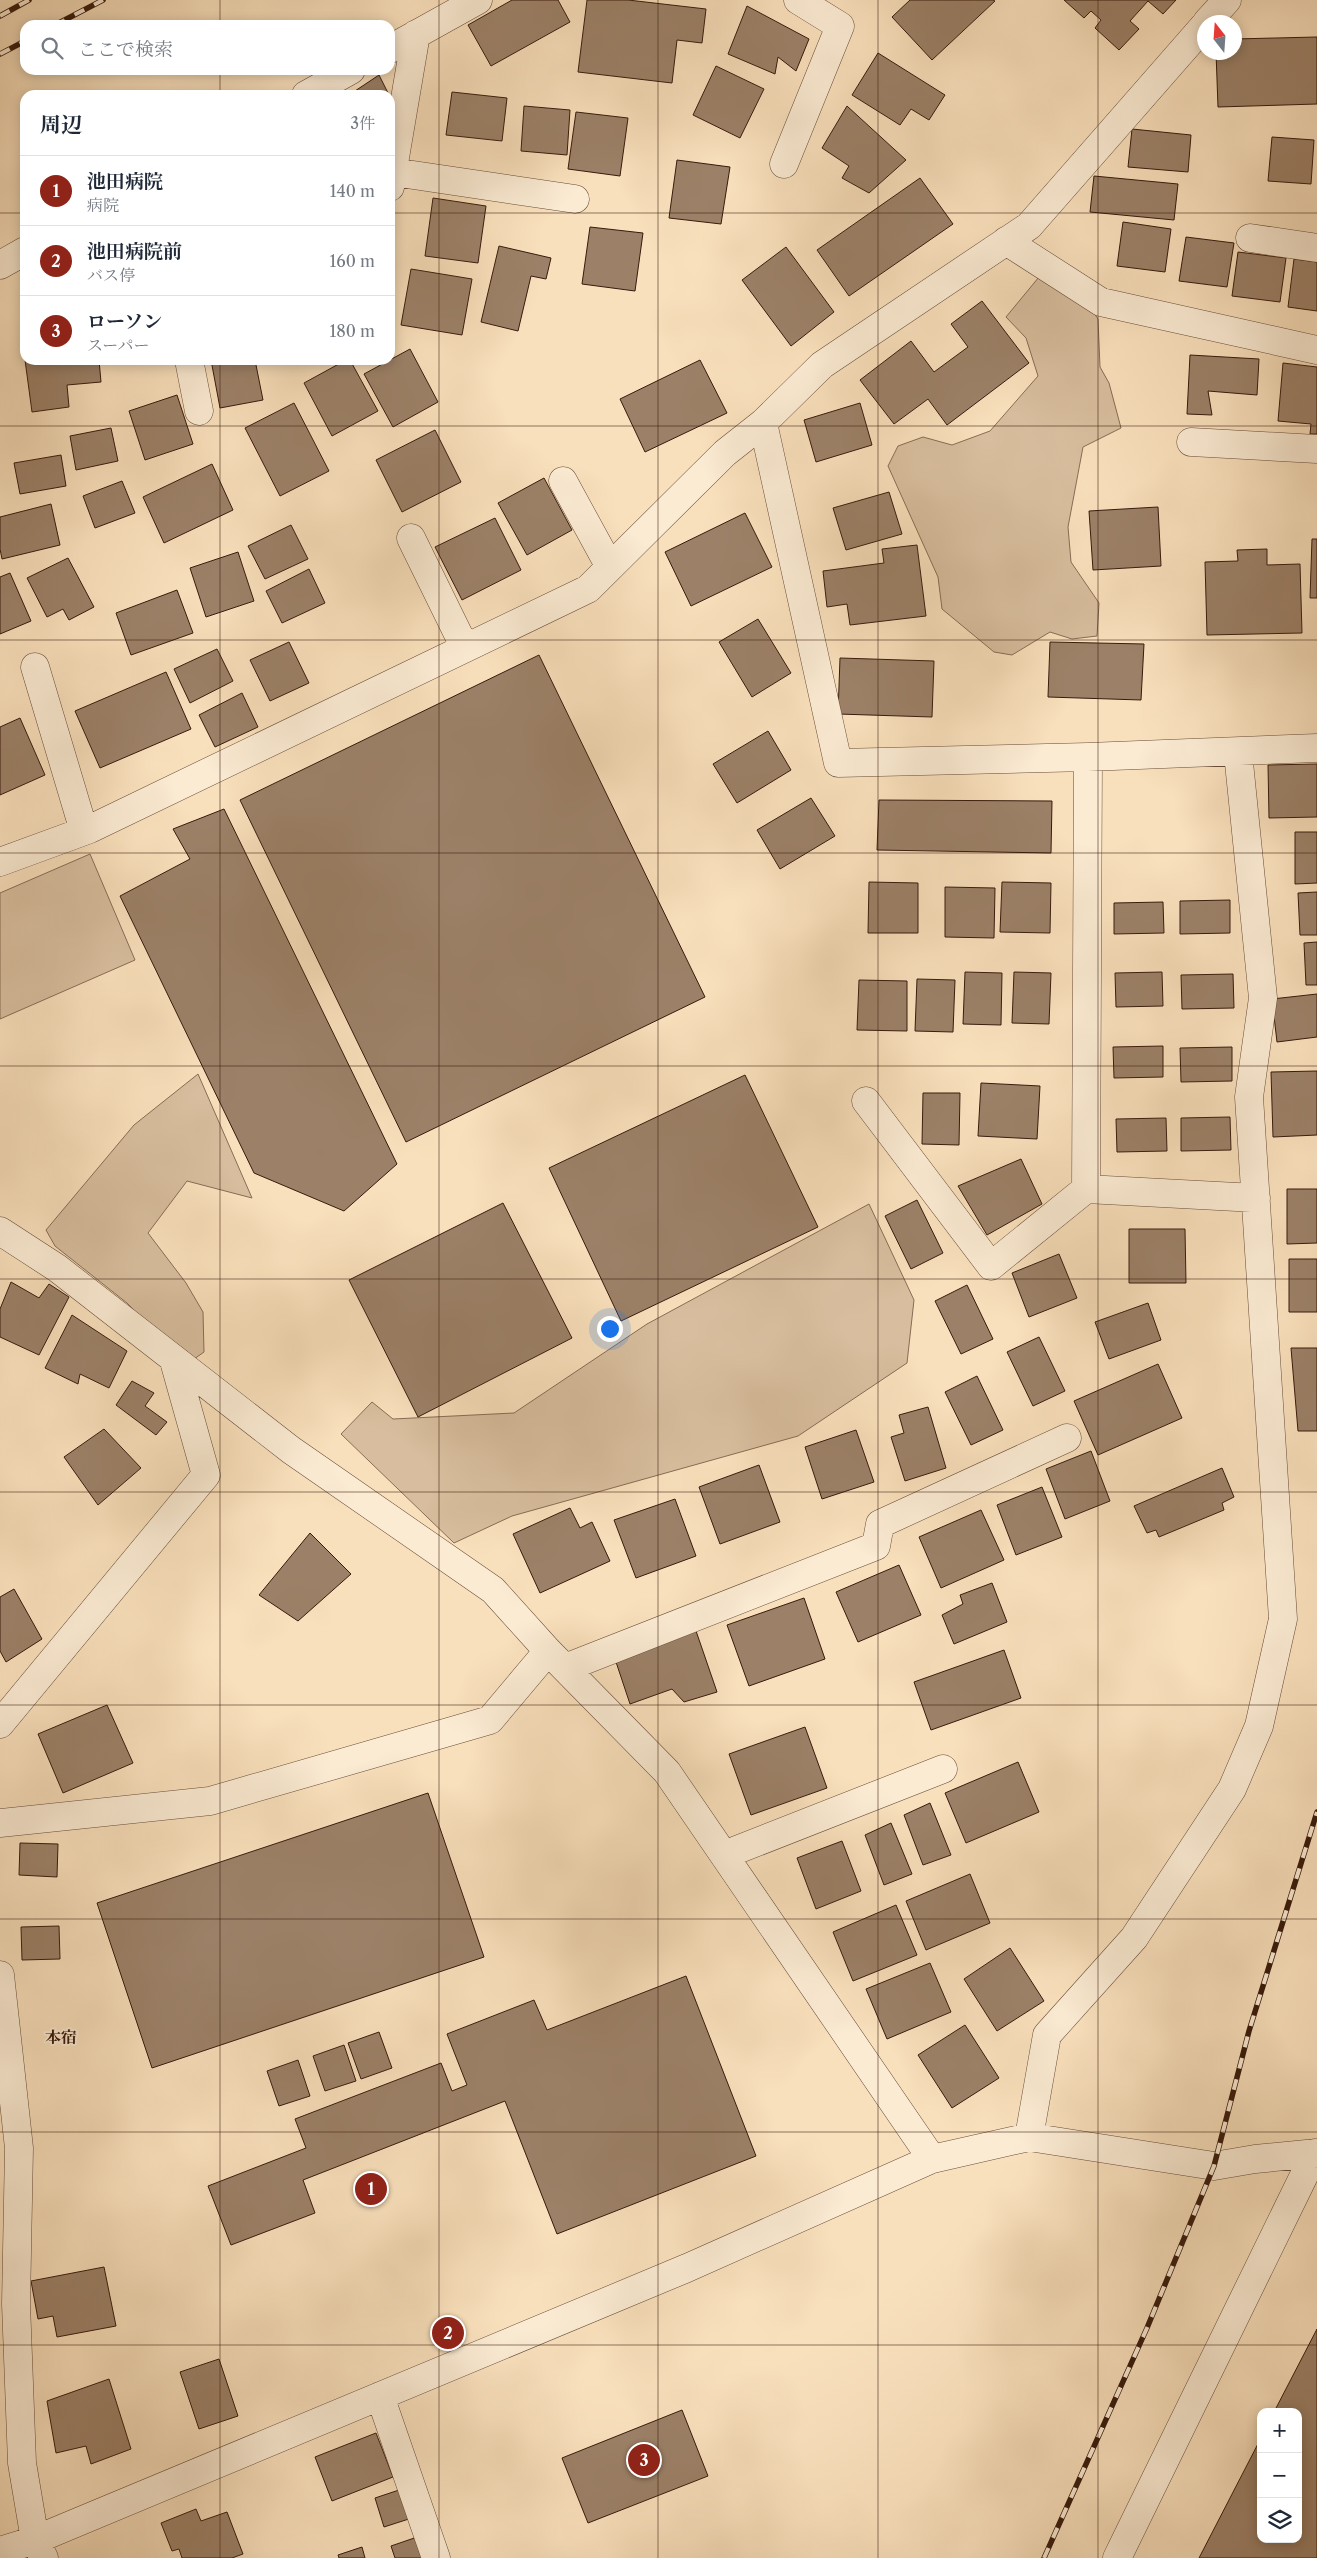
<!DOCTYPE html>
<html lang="ja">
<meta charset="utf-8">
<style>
body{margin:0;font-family:"Libre Caslon Text","Noto Serif JP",serif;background:#f2f2f3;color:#1f2937}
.controls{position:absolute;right:15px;bottom:15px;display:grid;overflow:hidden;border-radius:10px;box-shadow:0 2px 12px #0003}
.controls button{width:45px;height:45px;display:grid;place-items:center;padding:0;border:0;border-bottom:1px solid #e0e1e3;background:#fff;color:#1f2937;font:25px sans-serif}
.compass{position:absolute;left:1197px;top:15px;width:45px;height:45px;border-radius:50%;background:#fff;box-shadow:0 2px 12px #0003;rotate:343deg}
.you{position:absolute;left:609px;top:1328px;width:18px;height:18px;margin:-12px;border:4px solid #fff;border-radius:50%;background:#1a73e8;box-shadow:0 0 0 8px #1a73e833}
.badge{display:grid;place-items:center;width:32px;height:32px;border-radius:50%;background:#8f2418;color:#fff;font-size:16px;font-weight:700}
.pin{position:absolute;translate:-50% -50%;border:2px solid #fff;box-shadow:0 1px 5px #0006}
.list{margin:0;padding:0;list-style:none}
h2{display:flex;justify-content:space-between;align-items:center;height:65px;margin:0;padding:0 20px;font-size:21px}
h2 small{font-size:16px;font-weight:400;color:#747a83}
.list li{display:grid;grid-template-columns:32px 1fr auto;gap:15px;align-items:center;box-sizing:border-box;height:70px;padding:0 20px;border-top:1px solid #e0e1e3}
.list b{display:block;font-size:19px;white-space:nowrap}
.list p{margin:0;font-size:16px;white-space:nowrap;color:#747a83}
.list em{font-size:16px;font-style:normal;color:#747a83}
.icon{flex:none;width:28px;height:28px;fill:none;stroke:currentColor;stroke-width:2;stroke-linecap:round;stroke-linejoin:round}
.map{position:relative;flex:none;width:1317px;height:2558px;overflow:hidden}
.search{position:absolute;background:#fff;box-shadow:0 2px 12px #0003;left:20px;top:20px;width:375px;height:55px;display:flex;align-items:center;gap:12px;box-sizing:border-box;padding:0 18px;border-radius:15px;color:#747a83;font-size:19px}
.panel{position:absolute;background:#fff;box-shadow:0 2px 12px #0003;left:20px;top:90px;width:375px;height:275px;border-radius:15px}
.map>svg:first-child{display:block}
.green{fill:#d8be9e;stroke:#886c55}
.building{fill:#9c8168;stroke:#381a0c}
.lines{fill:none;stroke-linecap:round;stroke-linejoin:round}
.minor-casing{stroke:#684c38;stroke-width:29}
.minor{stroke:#fbebd3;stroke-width:28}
.rail-casing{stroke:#381a0c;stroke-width:5.5}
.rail{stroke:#fbebd3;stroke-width:4;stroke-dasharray:11;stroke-linecap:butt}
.grid{fill:none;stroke:#381a0c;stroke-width:1;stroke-opacity:0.55}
.labels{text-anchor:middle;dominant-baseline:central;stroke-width:4;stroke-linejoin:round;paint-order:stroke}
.quarter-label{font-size:16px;font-weight:bold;fill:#381a0c;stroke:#fbebd3}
</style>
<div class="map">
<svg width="1317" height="2558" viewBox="0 0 1317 2558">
<rect width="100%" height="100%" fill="#f9e0bc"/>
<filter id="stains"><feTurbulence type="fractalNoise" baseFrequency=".004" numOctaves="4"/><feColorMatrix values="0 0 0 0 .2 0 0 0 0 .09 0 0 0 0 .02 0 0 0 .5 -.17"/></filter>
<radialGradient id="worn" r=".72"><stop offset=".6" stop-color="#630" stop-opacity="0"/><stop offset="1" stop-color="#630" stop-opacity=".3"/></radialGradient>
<path class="green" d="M1039 277 1088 304 1098 319 1100 367 1109 383 1121 428 1083 447 1068 527 1071 562 1099 603 1097 636 1072 639 1050 632 1012 655 994 652 942 609 938 577 888 466 898 446 923 437 952 445 990 431 1038 376 1026 338 1006 317Z
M90 854 135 960 0 1019V893Z
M198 1074 252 1198 187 1181 148 1233 186 1283 203 1312 204 1352 187 1364 127 1303 55 1246 46 1230 134 1125Z
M869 1204 914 1300 907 1363 798 1436 512 1516 454 1543 341 1434 372 1402 393 1419 514 1413 647 1324Z"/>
<path class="building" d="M512 0H558L570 22 491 66 468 25Z
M587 0H628L706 9 702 43 677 40 672 83 578 72Z
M910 0H993L995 1 932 60 892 17Z
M1064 0H1176L1163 14 1148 1 1130 21 1139 29 1119 50 1095 28 1101 20 1091 11 1084 18Z
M747 6 809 39 796 71 778 57 775 74 728 54Z
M1317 37V104L1218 107 1216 52H1234V39Z
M878 53 945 95 929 120 911 109 900 125 852 95Z
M716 66 764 89 740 138 693 115Z
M379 75 389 95H349Z
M452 92 507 98 502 141 446 135Z
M524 106 570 110 567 155 521 151Z
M847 106 906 160 869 193 842 178 849 166 822 148Z
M576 112 628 118 620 176 568 169Z
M1132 129 1191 135 1188 172 1128 167Z
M1272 137 1314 140 1311 184 1268 181Z
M677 160 730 167 721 224 669 218Z
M1094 176 1178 184 1174 220 1090 212Z
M920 178 953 224 849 296 817 250Z
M433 198 486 206 478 263 425 256Z
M1123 222 1171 229 1165 272 1117 266Z
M590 227 643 233 635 291 582 284Z
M1186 237 1234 243 1227 287 1179 281Z
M499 246 551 258 546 279 531 276 518 331 481 322Z
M786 247 834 312 791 346 742 280Z
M1238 252 1286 258 1280 302 1232 296Z
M1294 259 1317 262V311L1288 307Z
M411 269 472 279 462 335 401 325Z
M982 301 1029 363 947 425 928 399 894 424 860 380 911 341 934 372 968 347 951 324Z
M410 349 438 402 393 427 364 374Z
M1190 355 1259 359 1257 395 1208 391 1212 415 1187 414Z
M25 360H99L101 382 67 385 69 407 32 412Z
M211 360H255L263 400 220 408Z
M346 360H350L378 411 332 436 304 383Z
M700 360 727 413 645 452 620 399Z
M1283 363 1317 367V434H1310L1311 424 1278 421Z
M177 395 193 444 145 460 129 411Z
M294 403 329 471 280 496 245 428Z
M860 403 872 445 816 462 804 420Z
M111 428 118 461 76 470 70 436Z
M435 430 461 482 402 512 376 460Z
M61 455 66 486 20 494 14 463Z
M212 464 233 510 164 543 143 497Z
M544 478 572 530 527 555 498 503Z
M122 481 135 513 95 528 83 496Z
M889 492 902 534 846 550 833 508Z
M51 504 60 545 2 559 0 549V517Z
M1158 507 1161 566 1093 570 1089 511Z
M745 513 772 567 691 606 665 552Z
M495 518 521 570 462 600 435 547Z
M291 525 308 559 265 579 248 546Z
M1312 539H1317V598H1310Z
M917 545 926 616 850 625 847 604 827 607 823 571 884 563 882 549Z
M1267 549V565L1300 564 1302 633 1207 635 1205 562 1238 561 1237 550Z
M238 552 254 601 206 617 190 568Z
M68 558 94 607 69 620 63 609 47 617 27 578Z
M309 569 325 603 282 623 266 591Z
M10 573 31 621 0 634V577Z
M177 590 193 633 131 655 116 613Z
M758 619 791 673 752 697 719 642Z
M289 642 309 683 270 701 250 660Z
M1050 642 1144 644 1141 700 1048 697Z
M217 649 233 681 190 703 174 669Z
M539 655 705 997 406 1142 240 800Z
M840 658 934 661 932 717 838 714Z
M166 672 191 729 100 768 75 711Z
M242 693 258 727 215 747 199 715Z
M20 718 45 775 0 795V727Z
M768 731 791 770 737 803 713 764Z
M1317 764V817L1269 818 1268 765Z
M811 798 835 836 780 869 757 830Z
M879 800 1052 801 1051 853 877 850Z
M224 809 397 1164 344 1211 254 1173 120 896 190 859 173 829Z
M1295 832H1317V883L1295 884Z
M869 882 918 883V933H868Z
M1002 882 1051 883 1050 933 1000 932Z
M945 887 995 888 994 938 945 937Z
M1317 892V935H1300L1298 893Z
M1230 900V933L1180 934V901Z
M1163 902 1164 933 1114 934V903Z
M1317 942V985H1306L1304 943Z
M965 972 1002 973 1001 1025 963 1024Z
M1014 972 1051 973 1049 1024 1012 1023Z
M1162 972 1163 1006 1116 1007 1115 973Z
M1233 974 1234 1008 1182 1009 1181 975Z
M917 979 955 980 953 1032 915 1031Z
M859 980 907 981V1031L857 1030Z
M1317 994V1037L1277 1042 1272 999Z
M1163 1046V1077L1114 1078 1113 1047Z
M1232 1047V1081L1181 1082 1180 1048Z
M1317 1071V1135L1273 1137 1271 1072Z
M745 1075 818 1227 621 1321 549 1168Z
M981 1083 1040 1086 1037 1139 978 1136Z
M923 1093H960L959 1145 922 1144Z
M1230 1117 1231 1150 1181 1151V1118Z
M1166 1118 1167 1151 1117 1152 1116 1119Z
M1021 1159 1042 1204 987 1235 958 1186Z
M1287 1189H1317V1243L1287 1244Z
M917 1200 943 1253 911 1269 885 1216Z
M503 1203 572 1338 418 1417 349 1280Z
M1129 1229H1185L1186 1283H1129Z
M1059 1254 1077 1298 1029 1317 1012 1273Z
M1289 1259H1317V1312H1289Z
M11 1282 39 1298 49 1284 69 1297 39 1355 0 1337V1309Z
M967 1285 993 1339 961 1354 935 1301Z
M1148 1303 1161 1340 1109 1359 1095 1322Z
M72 1315 127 1351 109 1388 80 1374 78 1384 45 1368Z
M1039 1337 1065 1391 1033 1406 1007 1352Z
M1291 1348H1317V1431H1298Z
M1158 1364 1182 1418 1098 1455 1074 1401Z
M977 1376 1003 1430 971 1445 945 1392Z
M132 1381 154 1393 145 1406 167 1422 156 1435 116 1405Z
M928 1407 946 1468 905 1481 891 1437 904 1433 899 1415Z
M104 1429 141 1468 98 1505 64 1457Z
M856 1430 874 1482 822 1499 805 1447Z
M1091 1451 1110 1501 1065 1519 1046 1469Z
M759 1465 780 1522 720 1544 699 1487Z
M1222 1468 1234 1497 1222 1503 1224 1510 1159 1537 1156 1530 1147 1533 1134 1506Z
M1042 1487 1062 1537 1016 1555 997 1505Z
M675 1499 696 1556 636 1578 614 1520Z
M570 1508 580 1528 592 1522 610 1561 540 1593 513 1534Z
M981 1510 1004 1560 941 1588 919 1537Z
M310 1533 351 1574 298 1621 259 1595Z
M899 1565 921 1615 858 1642 836 1592Z
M992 1583 1007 1622 954 1644 942 1615 963 1604 960 1595Z
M14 1589 42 1639 6 1662 0 1651V1597Z
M804 1598 825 1659 749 1686 727 1625Z
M695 1628 717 1692 684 1702 672 1689 630 1704 614 1656Z
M1004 1650 1021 1698 931 1730 914 1682Z
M107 1705 133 1763 63 1793 38 1734Z
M805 1727 827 1788 751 1815 729 1754Z
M1018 1762 1039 1812 966 1843 945 1793Z
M428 1793 484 1957 152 2068 97 1903Z
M930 1803 951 1855 923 1865 904 1815Z
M891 1823 912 1874 884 1885 865 1835Z
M842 1841 861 1891 816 1909 797 1858Z
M20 1843 58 1844 57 1877 19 1875Z
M970 1874 990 1923 926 1950 906 1901Z
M896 1905 917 1955 853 1981 833 1932Z
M59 1926 60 1959 22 1960 21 1927Z
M1010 1948 1044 2001 997 2031 964 1979Z
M930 1963 951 2012 887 2039 866 1989Z
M686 1976 756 2156 557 2234 505 2101 303 2180 315 2213 231 2245 208 2186 306 2148 295 2119 441 2063 452 2091 467 2085 447 2034 534 2000 547 2030Z
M965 2025 999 2078 952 2108 918 2055Z
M379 2032 392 2068 361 2079 348 2043Z
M344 2045 356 2081 325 2091 313 2056Z
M298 2060 310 2096 279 2106 267 2071Z
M104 2267 116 2326 57 2337 53 2316 38 2319 31 2281Z
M1317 2329V2558H1199L1261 2438V2539H1298V2412H1274Z
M219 2359 238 2416 199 2429 180 2372Z
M109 2379 131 2449 91 2464 86 2446 56 2453 47 2401Z
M682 2410 708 2476 588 2523 562 2458Z
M376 2433 393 2477 332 2501 315 2457Z
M405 2488 415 2517 384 2527 375 2498Z
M196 2509 201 2521 227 2512 243 2554 232 2558H182L179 2549 172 2551 161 2523Z
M423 2535 431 2558H395L391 2546Z
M362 2547 365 2558H339L338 2555Z"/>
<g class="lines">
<defs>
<path id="minor" d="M1207 22 1227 0
M390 49 478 0
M306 95 351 70
M784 164 840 26 798 0
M393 172 575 199
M390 187 416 34
M1250 238 1317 248
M1006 241 1101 302 1317 350
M0 265 25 251
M189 360 199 411
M763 423 838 763 1088 757 1317 748
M1191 442 1317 449
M563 481 610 567
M411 538 465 648
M35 667 84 831
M1088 757 1086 1189 1256 1198
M0 862 90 829 588 589 725 453 763 423 822 365 1029 226 1204 26
M866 1101 991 1266 1086 1189
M0 1231 57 1268 291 1450 493 1590 548 1651 667 1772 932 2159
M565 1668 876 1546 880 1524 1067 1438
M0 1724 206 1475 174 1361
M0 1823 210 1801 490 1720 548 1651
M724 1855 943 1769
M0 1975 19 2148 16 2304 22 2463 35 2540 44 2558
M1029 2137 1047 2035 1134 1938 1232 1789 1259 1726 1283 1619 1249 1097 1263 998 1238 753
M380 2396 436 2558
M0 2551 35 2540 687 2268 932 2159 1029 2137 1214 2166 1255 2159 1317 2153
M1117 2558 1315 2153"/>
</defs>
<use href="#minor" class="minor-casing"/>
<use href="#minor" class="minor"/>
<defs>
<path id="rail" d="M0 16 29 0
M55 25 103 0
M0 54 25 41
M1044 2558 1147 2328 1214 2166 1249 2031 1317 1812"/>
</defs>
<use href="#rail" class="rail-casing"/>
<use href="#rail" class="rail"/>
</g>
<path class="grid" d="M220 0V25M439 0V2558M658 0V2558M878 0V2558M1098 0V2558M220 70V95M0 213H25M390 213H1317M220 360V2558M0 426H1317M0 640H1317M0 853H1317M0 1066H1317M0 1279H1317M0 1492H1317M0 1705H1317M0 1919H1317M0 2132H1317M0 2345H1317"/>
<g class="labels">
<g class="quarter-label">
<text x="61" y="2037">本宿</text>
</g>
</g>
<rect width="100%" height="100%" filter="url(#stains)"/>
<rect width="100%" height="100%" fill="url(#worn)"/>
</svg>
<div class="controls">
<button>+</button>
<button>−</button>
<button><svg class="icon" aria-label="layers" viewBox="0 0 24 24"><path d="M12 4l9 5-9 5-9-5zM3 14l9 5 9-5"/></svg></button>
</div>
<svg class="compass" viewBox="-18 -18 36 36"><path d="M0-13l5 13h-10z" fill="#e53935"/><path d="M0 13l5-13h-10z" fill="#747a83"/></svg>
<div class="you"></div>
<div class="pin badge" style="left:371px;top:2189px">1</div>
<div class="pin badge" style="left:448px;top:2333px">2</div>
<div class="pin badge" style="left:644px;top:2460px">3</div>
<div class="search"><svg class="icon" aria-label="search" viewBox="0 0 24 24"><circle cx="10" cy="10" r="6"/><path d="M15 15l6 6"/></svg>ここで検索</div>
<section class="panel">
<h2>周辺<small>3件</small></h2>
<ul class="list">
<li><span class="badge">1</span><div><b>池田病院</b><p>病院</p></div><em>140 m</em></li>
<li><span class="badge">2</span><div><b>池田病院前</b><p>バス停</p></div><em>160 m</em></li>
<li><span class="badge">3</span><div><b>ローソン</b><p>スーパー</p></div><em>180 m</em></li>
</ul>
</section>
</div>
